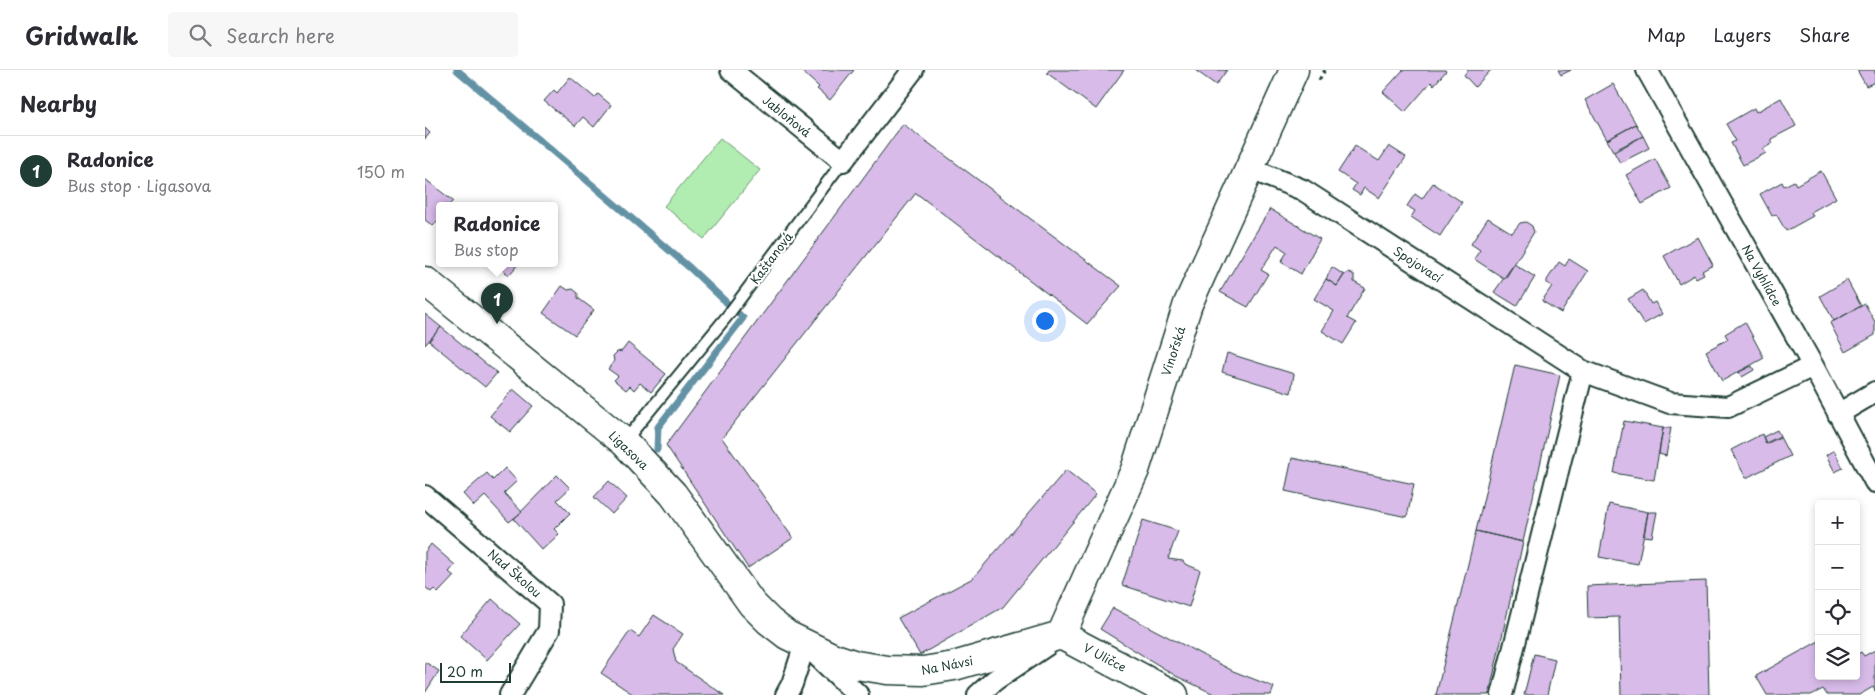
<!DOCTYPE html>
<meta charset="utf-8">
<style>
body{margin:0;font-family:"Playpen Sans",sans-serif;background:#f7f7f7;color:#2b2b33}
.controls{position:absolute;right:15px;bottom:15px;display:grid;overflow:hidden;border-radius:5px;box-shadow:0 2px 8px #0003}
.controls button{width:45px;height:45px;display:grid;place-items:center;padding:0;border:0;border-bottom:1px solid #e1e1e2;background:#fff;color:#2b2b33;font:25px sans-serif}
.scale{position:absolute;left:15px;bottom:12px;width:71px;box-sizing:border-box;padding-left:5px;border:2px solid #1f3d34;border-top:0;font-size:14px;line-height:18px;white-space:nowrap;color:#1f3d34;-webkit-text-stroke:4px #fff;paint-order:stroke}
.you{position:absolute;left:619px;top:250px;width:18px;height:18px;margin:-12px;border:4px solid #fff;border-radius:50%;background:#1a73e8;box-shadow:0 0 0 8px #1a73e833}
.badge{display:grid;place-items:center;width:32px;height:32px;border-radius:50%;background:#1f3d34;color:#fff;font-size:16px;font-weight:700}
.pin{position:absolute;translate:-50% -41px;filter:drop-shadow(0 1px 2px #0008)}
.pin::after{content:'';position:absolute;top:26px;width:18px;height:15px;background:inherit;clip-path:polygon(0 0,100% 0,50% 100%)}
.popup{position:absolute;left:11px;top:132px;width:122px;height:65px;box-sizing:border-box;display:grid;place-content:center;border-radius:5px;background:#fff;filter:drop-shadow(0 1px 4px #0005);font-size:16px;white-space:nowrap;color:#7c7c81}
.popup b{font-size:19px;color:#2b2b33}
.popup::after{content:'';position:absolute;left:50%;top:100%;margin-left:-10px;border:10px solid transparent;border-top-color:#fff}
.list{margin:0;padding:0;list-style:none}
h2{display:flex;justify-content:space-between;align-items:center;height:65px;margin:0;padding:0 20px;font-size:21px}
h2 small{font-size:16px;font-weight:400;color:#7c7c81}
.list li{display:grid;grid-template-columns:32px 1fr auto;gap:15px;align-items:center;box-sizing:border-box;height:70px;padding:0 20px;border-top:1px solid #e1e1e2}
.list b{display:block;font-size:19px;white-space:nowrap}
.list p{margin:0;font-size:16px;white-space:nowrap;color:#7c7c81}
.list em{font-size:16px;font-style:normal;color:#7c7c81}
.icon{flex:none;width:28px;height:28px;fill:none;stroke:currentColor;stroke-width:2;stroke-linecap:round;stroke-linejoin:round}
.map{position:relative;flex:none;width:1450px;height:625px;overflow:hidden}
header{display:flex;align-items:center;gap:30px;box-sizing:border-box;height:70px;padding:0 25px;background:#fff;border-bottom:1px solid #e1e1e2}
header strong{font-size:24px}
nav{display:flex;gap:28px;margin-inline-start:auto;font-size:18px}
.search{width:350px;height:45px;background:#f7f7f7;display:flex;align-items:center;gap:12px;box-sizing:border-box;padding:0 18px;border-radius:5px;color:#7c7c81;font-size:19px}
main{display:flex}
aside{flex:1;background:#fff}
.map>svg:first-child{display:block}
.green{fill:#b1ecb0;stroke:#689472}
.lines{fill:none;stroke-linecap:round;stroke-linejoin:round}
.stream{stroke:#6392a5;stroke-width:7}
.building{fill:#d8bbe9;stroke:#1f3d34}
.lane-casing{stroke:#1f3d34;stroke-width:14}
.street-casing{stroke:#1f3d34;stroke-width:24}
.secondary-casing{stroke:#1f3d34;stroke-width:31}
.path{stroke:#1f3d34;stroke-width:3;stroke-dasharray:4 4;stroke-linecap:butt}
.lane{stroke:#fff;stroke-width:10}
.street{stroke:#fff;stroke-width:20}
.secondary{stroke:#fff;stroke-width:28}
.labels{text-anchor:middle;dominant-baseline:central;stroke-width:4.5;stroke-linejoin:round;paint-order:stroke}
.street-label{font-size:12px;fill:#1f3d34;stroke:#fff}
</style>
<header>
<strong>Gridwalk</strong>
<div class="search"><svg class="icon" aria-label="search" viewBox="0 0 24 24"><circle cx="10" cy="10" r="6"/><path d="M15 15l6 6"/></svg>Search here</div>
<nav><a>Map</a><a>Layers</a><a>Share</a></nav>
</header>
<main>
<aside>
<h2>Nearby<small></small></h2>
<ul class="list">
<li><span class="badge">1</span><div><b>Radonice</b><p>Bus stop · Ligasova</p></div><em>150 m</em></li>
</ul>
</aside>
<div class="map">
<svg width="1450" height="625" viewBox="0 0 1450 625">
<rect width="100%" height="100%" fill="#fff"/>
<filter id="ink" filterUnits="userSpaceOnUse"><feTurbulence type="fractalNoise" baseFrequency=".02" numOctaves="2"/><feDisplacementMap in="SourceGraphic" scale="10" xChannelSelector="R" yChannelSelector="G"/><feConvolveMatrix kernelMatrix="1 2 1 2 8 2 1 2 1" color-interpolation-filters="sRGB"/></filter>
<g filter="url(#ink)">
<path class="green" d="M295 68 335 100 279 169 239 136Z"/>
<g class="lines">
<path class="stream" d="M32 0 265 198 318 248 233 357 232 379"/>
</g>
<path class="building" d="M375 0H429L405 30 392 19 394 17Z
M624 0H699L671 39 622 3Z
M770 0H802L791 15Z
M978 0H1020L1021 1 1009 15 1006 12 980 42 958 22Z
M1043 0H1066L1050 17 1039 5Z
M1133 0H1146L1136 5Z
M1432 0H1450V12L1441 16Z
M145 7 170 28 173 24 186 35 169 57 158 47 150 56 119 31 129 20 132 23Z
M1188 14 1211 54 1182 70 1160 30Z
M1356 28 1371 56 1346 69 1348 73 1338 79 1341 83 1318 95 1306 73 1311 71 1301 54 1329 38 1331 42Z
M478 54 696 216 662 254 491 123 297 368 368 468 323 498 241 375Z
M1211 54 1218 66 1188 81 1182 70Z
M0 58 5 63 0 69Z
M1218 66 1224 78 1195 93 1189 82Z
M930 76 954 91 964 76 981 87 954 128 939 118 935 125 927 120 931 114 913 102Z
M1230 89 1246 118 1217 134 1201 105Z
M1396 101 1411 128 1386 142 1388 146 1361 161 1351 144 1347 146 1335 124 1357 112 1359 116 1369 111 1371 115Z
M0 109 28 131 24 135H15V148L8 156 0 150Z
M1008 113 1037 132 1015 166 986 147 990 141 982 136 990 124 997 129Z
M845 139 895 169 876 204 856 192 862 182 852 175 836 200 843 204 823 237 795 222Z
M1063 148 1087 163 1095 153 1101 152 1107 156 1109 162 1080 209 1049 189 1055 180 1046 174Z
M1273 167 1288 195 1277 201 1279 204 1271 208 1269 205 1254 214 1239 186Z
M1144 189 1163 201 1136 243 1117 231 1127 216 1122 213V210L1134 192 1140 196Z
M68 193H94L84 205Z
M1089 194 1110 207 1092 236 1069 222Z
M907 197 919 205 912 216 901 209Z
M924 202 929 205V212L940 218 922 248 931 253 918 274 897 261 909 241 889 229 901 209 912 216 919 205Z
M1422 210 1436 236 1409 251 1395 226Z
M137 216 143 220 148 219 153 223V228L169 240 150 265 118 243Z
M1218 220 1226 234 1230 232 1237 244 1219 254 1203 229Z
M1440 234 1450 252V265L1420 282 1405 253Z
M0 244 16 257 0 275Z
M1320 252 1339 288 1297 311 1281 281 1303 269 1300 264Z
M16 257 72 303 60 317 4 271Z
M203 273 241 304 226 322 215 313 209 320 205 316 201 320 189 310 193 306 183 299 189 291 188 286 192 282 197 281Z
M802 283 869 304 866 323 797 302Z
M1090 295 1135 305 1098 472 1051 461Z
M1327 296 1329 300 1317 307 1314 302Z
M88 319 108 336 85 362 65 346Z
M1199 351 1238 358 1229 410 1189 403Z
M1238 358H1246L1241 386 1234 384Z
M1352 360 1355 366 1341 373 1338 367Z
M1337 364 1341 374 1355 367 1365 386 1321 408 1306 380Z
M1409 380 1418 398 1410 402 1401 385Z
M867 388 989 414 982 447 860 421Z
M80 398 92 411 79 423 97 442 84 452 60 426 49 436 38 424 62 403 68 410Z
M641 400 671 424 578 537 495 585 473 548 548 508Z
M132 405 145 418 132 430 145 443 129 459 134 464 117 480 89 449Z
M184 411 202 428 187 444 169 427Z
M1184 434 1223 442 1213 494 1174 487Z
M1223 442H1232L1227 467 1219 466Z
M718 450 753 461 743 489 758 491 760 494 775 500 764 537 697 515Z
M1051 461 1098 472 1064 625H1011Z
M6 474 30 495 24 502 29 506 13 523 9 519 6 522 0 517V482Z
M1281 511 1284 625H1196L1194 547 1163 548 1162 516Z
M67 529 95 554 62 590 35 566Z
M688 538 808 601 849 617 846 625H791L751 606 675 559Z
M229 545 258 564 248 579 251 592 299 625H209L176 603 205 561 214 567Z
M1394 571V606H1431V585L1436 582 1439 586 1450 580V621L1448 617 1434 625H1402L1398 619 1386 625H1342L1331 606Z
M1109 584 1130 589 1122 625H1099Z
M0 592 14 601 0 623Z"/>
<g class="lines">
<defs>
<path id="lane" d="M199 372 303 245 418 91"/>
<path id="street" d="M306 0 418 91 488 0
M1222 0 1388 296 1450 412
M823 98 878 120 1158 301 1077 625
M1158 301 1245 333 1303 337 1388 296
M1413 344 1450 322
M0 426 125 534 124 560 85 625
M361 625 367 614 380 574 433 625
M553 625 570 610 622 575"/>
<path id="secondary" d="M0 211 199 372 248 424 327 534 344 551 362 565 407 587 431 595 462 600 498 601 529 596 636 565
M636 565 710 400 763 234 869 0
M636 565 749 625"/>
</defs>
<use href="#lane" class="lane-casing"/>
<use href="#street" class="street-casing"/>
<use href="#secondary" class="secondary-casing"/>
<path class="path" d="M894 10 900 0"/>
<use href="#lane" class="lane"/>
<use href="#street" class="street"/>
<use href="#secondary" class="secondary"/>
</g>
</g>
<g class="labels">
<g class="street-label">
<text transform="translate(362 46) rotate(39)">Jabloňová</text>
<text transform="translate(346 188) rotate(-53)">Kaštanová</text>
<text transform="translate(993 194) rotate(33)">Spojovací</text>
<text transform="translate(1337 205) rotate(61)">Na Vyhlídce</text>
<text transform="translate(748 281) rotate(-72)">Vinořská</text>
<text transform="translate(204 380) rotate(44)">Ligasova</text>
<text transform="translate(90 503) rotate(41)">Nad Školou</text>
<text transform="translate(680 587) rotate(28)">V Uličce</text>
<text transform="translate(522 595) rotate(-11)">Na Návsi</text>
</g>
</g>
</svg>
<div class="controls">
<button>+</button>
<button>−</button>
<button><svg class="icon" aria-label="locate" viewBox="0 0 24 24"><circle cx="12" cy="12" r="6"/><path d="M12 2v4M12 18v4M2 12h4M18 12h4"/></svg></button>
<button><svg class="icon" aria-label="layers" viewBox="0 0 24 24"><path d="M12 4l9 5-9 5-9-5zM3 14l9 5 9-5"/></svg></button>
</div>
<div class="scale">20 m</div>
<div class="you"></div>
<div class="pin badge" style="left:72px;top:254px">1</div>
<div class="popup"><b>Radonice</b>Bus stop</div>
</div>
</main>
